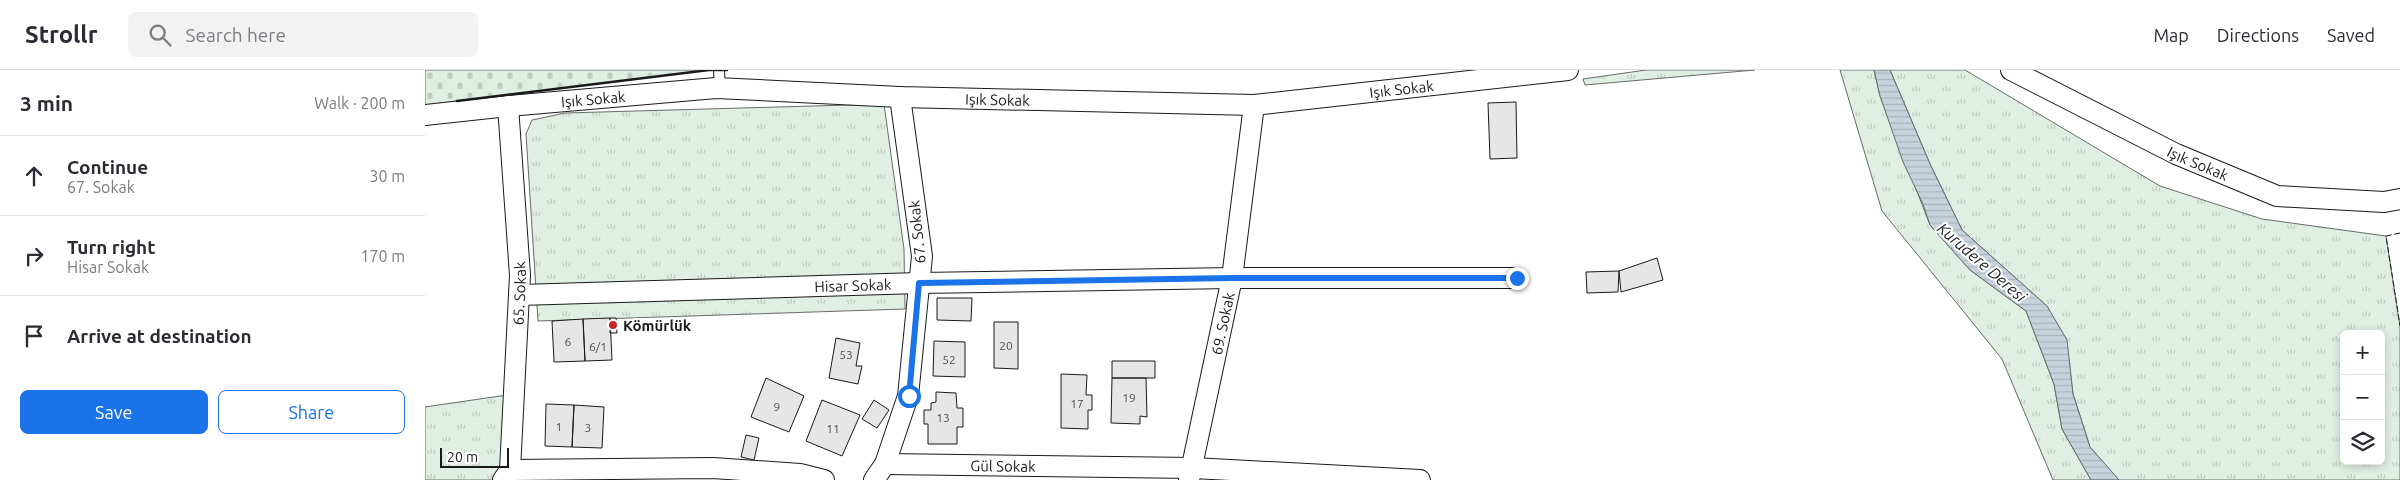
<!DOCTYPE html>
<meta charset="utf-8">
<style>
body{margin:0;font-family:Ubuntu,sans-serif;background:#f2f2f3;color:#2b2b33}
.controls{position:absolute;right:15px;bottom:15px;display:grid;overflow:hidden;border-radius:8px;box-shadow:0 2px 8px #0003}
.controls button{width:45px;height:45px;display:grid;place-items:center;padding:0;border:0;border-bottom:1px solid #e1e1e2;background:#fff;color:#2b2b33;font:25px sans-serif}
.scale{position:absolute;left:15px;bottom:12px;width:69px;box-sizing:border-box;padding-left:5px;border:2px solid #1a1a1a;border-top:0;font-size:14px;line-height:18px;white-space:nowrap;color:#1a1a1a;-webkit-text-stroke:4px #fff;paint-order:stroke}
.stop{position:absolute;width:15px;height:15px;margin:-11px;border:4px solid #1a73e8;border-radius:50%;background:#fff}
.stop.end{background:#1a73e8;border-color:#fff;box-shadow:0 1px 5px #0008}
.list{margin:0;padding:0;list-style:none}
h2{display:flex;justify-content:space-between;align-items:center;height:65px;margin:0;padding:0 20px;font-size:21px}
h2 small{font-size:16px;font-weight:400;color:#7c7c81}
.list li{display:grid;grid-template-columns:32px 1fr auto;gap:15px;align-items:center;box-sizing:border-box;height:80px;padding:0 20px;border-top:1px solid #e1e1e2}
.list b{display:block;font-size:19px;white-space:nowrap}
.list p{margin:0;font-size:16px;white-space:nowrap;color:#7c7c81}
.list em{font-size:16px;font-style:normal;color:#7c7c81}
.actions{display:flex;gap:10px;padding:15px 20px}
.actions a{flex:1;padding:11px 0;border:1px solid #1a73e8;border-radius:8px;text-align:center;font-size:18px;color:#1a73e8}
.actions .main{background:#1a73e8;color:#fff}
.icon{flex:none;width:28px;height:28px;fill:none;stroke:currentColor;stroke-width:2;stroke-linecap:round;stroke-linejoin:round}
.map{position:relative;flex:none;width:1975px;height:410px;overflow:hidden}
header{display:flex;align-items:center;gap:30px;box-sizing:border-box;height:70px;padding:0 25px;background:#fff;border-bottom:1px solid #e1e1e2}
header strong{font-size:24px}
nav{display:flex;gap:28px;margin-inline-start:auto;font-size:18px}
.search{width:350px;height:45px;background:#f2f2f3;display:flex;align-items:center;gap:12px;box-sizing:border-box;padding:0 18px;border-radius:8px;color:#7c7c81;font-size:19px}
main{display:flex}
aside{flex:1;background:#fff}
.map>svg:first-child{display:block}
.grass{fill:url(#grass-tufts);stroke:#6a6a6a;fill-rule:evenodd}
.cemetery{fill:url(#cemetery-stones);stroke:#6a6a6a}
.water{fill:url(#water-rules);stroke:#6a6a6a}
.building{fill:#e6e6e6;stroke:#1a1a1a}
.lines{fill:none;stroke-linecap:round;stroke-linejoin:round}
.service-casing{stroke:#1a1a1a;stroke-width:12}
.minor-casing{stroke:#1a1a1a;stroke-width:22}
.service{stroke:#fff;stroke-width:10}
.minor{stroke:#fff;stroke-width:20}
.fence{stroke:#1a1a1a;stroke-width:1;stroke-dasharray:6 2.5;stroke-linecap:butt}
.wall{stroke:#1a1a1a;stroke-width:2.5}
.route{stroke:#1a73e8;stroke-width:6}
.poi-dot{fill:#c62828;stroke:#fff;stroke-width:2}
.labels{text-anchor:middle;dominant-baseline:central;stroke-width:4;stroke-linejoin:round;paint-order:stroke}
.number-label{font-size:12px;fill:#4d4d4d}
.street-label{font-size:15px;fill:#1a1a1a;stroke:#fff}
.poi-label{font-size:15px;font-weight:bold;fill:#1a1a1a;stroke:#fff;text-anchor:start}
.water-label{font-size:16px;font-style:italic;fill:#1a1a1a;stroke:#fff}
</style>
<header>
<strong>Strollr</strong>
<div class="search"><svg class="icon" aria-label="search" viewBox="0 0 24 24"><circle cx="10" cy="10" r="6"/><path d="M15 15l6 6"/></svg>Search here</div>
<nav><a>Map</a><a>Directions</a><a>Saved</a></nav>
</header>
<main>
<aside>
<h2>3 min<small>Walk · 200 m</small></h2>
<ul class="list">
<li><svg class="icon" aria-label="ahead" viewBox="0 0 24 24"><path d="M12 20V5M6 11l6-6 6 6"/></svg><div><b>Continue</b><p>67. Sokak</p></div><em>30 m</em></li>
<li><svg class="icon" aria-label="right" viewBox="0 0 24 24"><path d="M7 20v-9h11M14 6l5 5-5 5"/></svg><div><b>Turn right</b><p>Hisar Sokak</p></div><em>170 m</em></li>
<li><svg class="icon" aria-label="arrive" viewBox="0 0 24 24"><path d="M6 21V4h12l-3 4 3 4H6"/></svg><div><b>Arrive at destination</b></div></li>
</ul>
<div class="actions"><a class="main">Save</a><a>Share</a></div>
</aside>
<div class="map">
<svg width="1975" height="410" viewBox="0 0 1975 410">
<defs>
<pattern id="grass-tufts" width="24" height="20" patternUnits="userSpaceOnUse" patternTransform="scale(1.25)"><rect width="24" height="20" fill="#e0efe3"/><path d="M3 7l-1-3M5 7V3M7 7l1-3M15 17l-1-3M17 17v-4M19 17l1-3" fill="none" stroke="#c0ccc2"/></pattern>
<pattern id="cemetery-stones" width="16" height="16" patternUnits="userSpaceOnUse" patternTransform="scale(1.25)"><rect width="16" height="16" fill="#e0efe3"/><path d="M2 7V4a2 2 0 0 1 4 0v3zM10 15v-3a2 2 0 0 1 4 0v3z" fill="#c0ccc2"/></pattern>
<pattern id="water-rules" width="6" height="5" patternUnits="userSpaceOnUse" patternTransform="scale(1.25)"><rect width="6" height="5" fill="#c6d2dc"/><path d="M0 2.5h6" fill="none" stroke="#aab4bc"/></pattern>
</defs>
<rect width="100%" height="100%" fill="#fff"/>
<path class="grass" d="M1221 0H1330L1160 15 1158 9Z
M1415 0H1449L1455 26 1505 155 1545 200 1601 241 1629 314 1637 359 1666 410H1628L1577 289 1457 141Z
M1465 0H1540L1735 116 1837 149 1961 166 1975 256V410H1694L1665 377 1648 324 1641 270 1622 236 1537 160 1505 94ZM1919 264H1956V391H1919Z
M459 34 479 179 480 239 113 251 101 64 107 50 140 43Z
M82 325 75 410H0V337Z"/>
<path class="cemetery" d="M0 0H302H284L0 35Z"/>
<path class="water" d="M1449 0H1465L1505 94 1537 160 1622 236 1642 270 1648 324 1665 377 1694 410H1666L1637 359 1629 314 1601 241 1545 200 1505 155 1498 134 1478 92 1455 26Z"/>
<path class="building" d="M1091 32 1092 88 1065 89 1063 33Z
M1232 188 1238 210 1196 222 1194 201Z
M1194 201 1193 222 1162 223 1161 202Z
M512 228H547L546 251 512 250Z
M185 248H191L192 263H185Z
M185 248 187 290 160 291 158 249Z
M158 249 160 291 129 292 127 251Z
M569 252H593V299L569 298Z
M411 268 435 273 431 296H437L433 314 404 308Z
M509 271 540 272V307L508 306Z
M687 291H730V308H687Z
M636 304 662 305 661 325H667V340H663V359L636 358Z
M341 308 379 326 364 362 326 347Z
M687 308H721L722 347 715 346V354L686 353Z
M511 322 531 323 532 338H538V357H532V374H503V354H499V340H506V333L511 332Z
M397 330 435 345 417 386 381 371Z
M449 330 464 340 452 358 437 349Z
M121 334 149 335 147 377 120 376Z
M149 335 179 337 177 378 147 377Z
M321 365 334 368 329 390 316 387Z"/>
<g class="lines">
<defs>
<path id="service" d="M294 0 295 18"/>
<g id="minor">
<path id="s1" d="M1586 0 1751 84 1852 126 1959 132 1975 129"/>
<path id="s2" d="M0 45 83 36 291 18 475 27 829 35 1143 0"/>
<path id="s3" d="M94 225 494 213 807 208H1092"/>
<path id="s4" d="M460 394 768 398 995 410"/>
<path d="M85 400 288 398 375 404 399 410"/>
<path id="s5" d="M78 410 85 400 95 205 83 36"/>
<path d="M449 410 460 394 483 326 497 186 475 27"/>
<path id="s6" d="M764 410 807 208 829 35"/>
</g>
</defs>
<use href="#service" class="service-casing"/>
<use href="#minor" class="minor-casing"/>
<use href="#service" class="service"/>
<use href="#minor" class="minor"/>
<path class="fence" d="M1975 163 1961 166 1975 256"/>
<path class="wall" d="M32 31 284 0H302"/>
</g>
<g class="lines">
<path class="route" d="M484 326 494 213 807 208H1092"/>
</g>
<circle class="poi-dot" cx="188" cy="255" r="5"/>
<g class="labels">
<g class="number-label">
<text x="143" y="271">6</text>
<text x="581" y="275">20</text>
<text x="173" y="276">6/1</text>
<text x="421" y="284">53</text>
<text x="524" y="289">52</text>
<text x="704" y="327">19</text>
<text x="652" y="333">17</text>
<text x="352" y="336">9</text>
<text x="518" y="347">13</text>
<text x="134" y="356">1</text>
<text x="163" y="357">3</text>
<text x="408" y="358">11</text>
</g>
<g class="street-label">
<text stroke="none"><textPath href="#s2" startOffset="979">Işık Sokak</textPath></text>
<text stroke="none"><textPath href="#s2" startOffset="169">Işık Sokak</textPath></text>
<text stroke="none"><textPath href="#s2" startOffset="574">Işık Sokak</textPath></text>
<text stroke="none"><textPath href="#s1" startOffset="209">Işık Sokak</textPath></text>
<text transform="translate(492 162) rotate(-96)">67. Sokak</text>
<text stroke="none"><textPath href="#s3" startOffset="334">Hisar Sokak</textPath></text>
<text stroke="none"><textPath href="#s5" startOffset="189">65. Sokak</textPath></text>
<text stroke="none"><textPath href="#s6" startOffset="160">69. Sokak</textPath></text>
<text stroke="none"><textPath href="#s4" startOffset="118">Gül Sokak</textPath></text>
</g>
<g class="poi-label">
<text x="198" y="255">Kömürlük</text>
</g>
<g class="water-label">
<text transform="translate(1557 192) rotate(41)">Kurudere Deresi</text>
</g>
</g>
</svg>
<div class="controls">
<button>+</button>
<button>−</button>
<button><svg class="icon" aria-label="layers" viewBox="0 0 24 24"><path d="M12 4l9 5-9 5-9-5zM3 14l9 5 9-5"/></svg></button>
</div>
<div class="scale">20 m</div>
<div class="stop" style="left:484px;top:326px"></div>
<div class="stop end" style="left:1092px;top:208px"></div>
</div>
</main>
